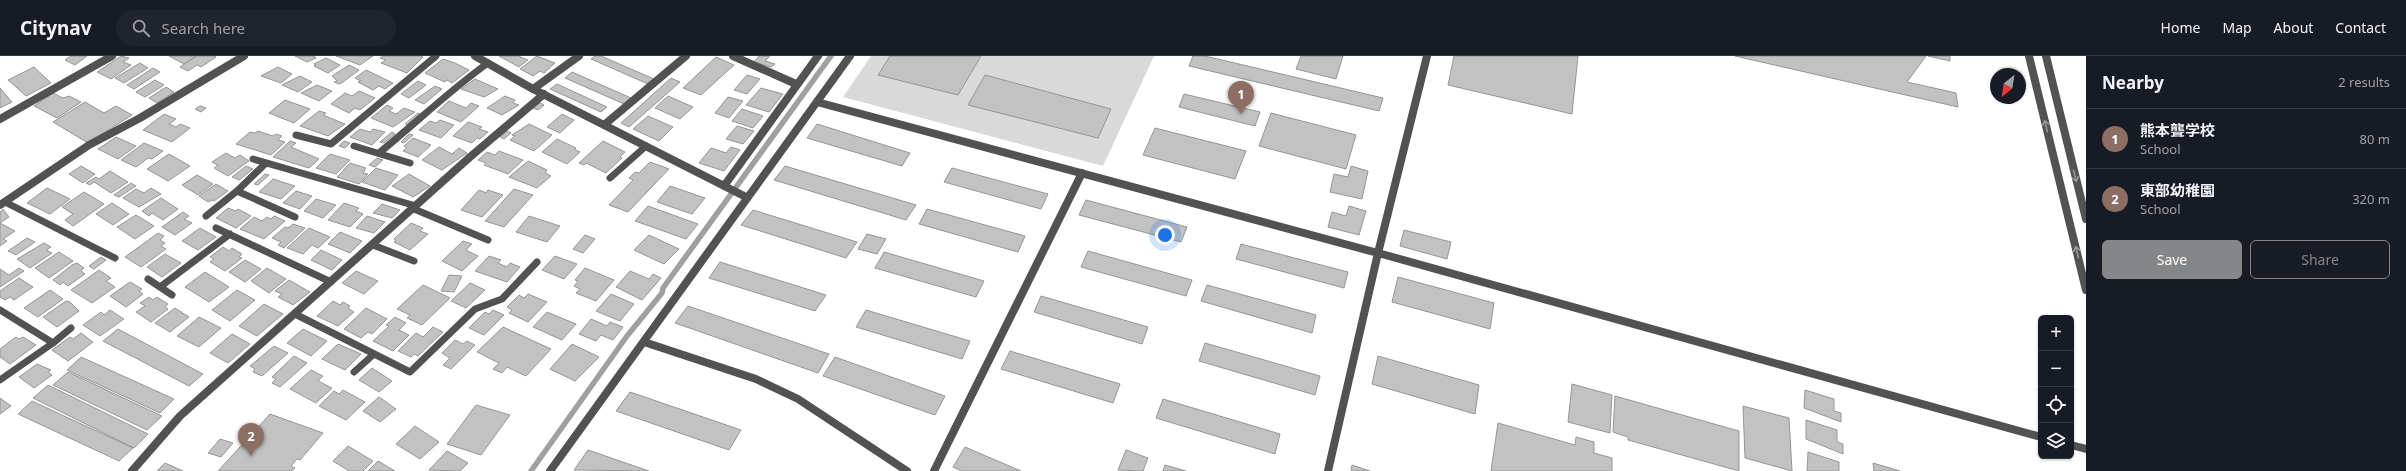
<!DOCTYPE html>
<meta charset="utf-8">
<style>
body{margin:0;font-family:"Noto Sans","Noto Sans JP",sans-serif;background:#20242c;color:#f1f3f6}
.controls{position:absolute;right:12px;bottom:12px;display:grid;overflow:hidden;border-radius:6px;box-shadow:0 1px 3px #0004}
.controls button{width:36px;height:36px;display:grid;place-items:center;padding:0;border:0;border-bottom:1px solid #363941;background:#171b24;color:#f1f3f6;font:20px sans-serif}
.compass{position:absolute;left:1990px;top:12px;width:36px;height:36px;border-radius:50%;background:#171b24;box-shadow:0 1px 3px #0004;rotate:210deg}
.you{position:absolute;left:1165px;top:179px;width:14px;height:14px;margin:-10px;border:3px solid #fff;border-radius:50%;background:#1a73e8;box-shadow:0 0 0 6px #1a73e833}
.badge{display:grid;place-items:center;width:26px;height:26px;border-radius:50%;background:#858687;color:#fff;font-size:13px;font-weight:700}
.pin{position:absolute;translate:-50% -33px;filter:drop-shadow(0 1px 2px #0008)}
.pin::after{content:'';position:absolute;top:21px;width:14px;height:12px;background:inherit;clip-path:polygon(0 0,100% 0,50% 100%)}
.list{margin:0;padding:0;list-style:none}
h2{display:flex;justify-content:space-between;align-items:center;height:52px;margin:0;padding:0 16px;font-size:17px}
h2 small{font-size:13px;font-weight:400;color:#9ea1a6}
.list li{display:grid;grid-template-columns:26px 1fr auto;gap:12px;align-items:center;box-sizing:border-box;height:60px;padding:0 16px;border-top:1px solid #363941}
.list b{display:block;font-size:15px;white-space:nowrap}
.list p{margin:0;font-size:13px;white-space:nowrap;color:#9ea1a6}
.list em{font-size:13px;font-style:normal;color:#9ea1a6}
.actions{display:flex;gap:8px;padding:12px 16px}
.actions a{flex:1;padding:9px 0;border:1px solid #858687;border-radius:6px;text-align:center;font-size:14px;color:#858687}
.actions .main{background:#858687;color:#fff}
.icon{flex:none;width:22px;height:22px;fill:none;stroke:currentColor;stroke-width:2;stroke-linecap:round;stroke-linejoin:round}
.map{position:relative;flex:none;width:2086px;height:415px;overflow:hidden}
header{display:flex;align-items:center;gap:24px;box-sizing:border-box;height:56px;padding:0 20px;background:#171b24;border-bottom:1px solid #363941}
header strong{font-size:19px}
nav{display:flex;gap:22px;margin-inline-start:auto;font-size:14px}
.search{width:280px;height:36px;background:#20242c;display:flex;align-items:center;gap:10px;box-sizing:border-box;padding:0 14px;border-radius:22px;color:#9ea1a6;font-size:15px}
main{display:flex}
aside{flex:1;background:#171b24}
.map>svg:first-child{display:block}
.green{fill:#d9d9d9}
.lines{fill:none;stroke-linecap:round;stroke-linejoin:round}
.stream{stroke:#a0a0a0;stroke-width:5.5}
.building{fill:#c2c2c2;stroke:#969696}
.service{stroke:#525252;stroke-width:7}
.minor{stroke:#525252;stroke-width:8}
.tertiary{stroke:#525252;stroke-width:8}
.oneway{stroke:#979797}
</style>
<header>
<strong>Citynav</strong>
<div class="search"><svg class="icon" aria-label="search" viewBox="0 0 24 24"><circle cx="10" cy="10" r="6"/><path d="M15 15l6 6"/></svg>Search here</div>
<nav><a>Home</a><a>Map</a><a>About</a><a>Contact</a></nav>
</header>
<main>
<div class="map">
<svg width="2086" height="415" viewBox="0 0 2086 415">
<rect width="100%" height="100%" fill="#fff"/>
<path class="green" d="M871 0H1154L1103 110 843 41Z"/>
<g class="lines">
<path class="stream" d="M531 415 627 280 662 237 663 232 831 0"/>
</g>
<path class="building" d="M71 0H87L75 9 65 4Z
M121 0 129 2 123 6 131 9 111 23 97 16Z
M169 0H197L184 8Z
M196 0H214L216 1 201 11 197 9 188 15 180 11Z
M295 0H315L314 1 316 2 307 6Z
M336 0H373L360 9Z
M383 0H421L423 1 407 17 381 7 386 4 380 2Z
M499 0H518L528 4 519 11Z
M537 0 555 7 544 17 540 15 533 20 520 13Z
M595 0H601L654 23 648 28 591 3Z
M759 0H770L765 5 775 8 771 11 754 6Z
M890 0H981L958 39 878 19Z
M1193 0H1205L1383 42 1379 55 1189 10Z
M1301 0H1343L1336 23 1296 13Z
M1454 0H1578L1572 58 1448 29Z
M1735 0H1926L1907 26 1956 37 1958 51Z
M1928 0H1950V5Z
M716 1 734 9 701 39 683 32Z
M326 2 340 9 328 17 314 10 316 9 314 8Z
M443 3 455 7 469 14 452 27 447 24 445 26 425 17Z
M140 7 148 12 124 27 115 22Z
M349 9 359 14 343 26 339 28 334 26 337 25 332 20Z
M34 11 51 27 26 40 8 24Z
M278 11 292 18 281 27 261 20Z
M153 12 160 16 134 33 127 29Z
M366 14 393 27 385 33 379 30 373 34 358 26 361 25 355 22Z
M572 16 631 42 624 48 565 22Z
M747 19 760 23 747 38 734 34Z
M985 19 1111 53 1098 82 968 49Z
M300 20 312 26 298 36 282 29Z
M671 22 680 26 629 71 621 67Z
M475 23 498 33 484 41 461 33Z
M155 24 164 29 145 41 136 36Z
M418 25 426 29 409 42 401 38Z
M557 28 607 51 601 56 550 33Z
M317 29 332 35 319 45 301 37Z
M435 30 442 33 424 48 415 44Z
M166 31 174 36 157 47 149 42Z
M0 32 12 46 0 52Z
M761 32 783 38 769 56 746 49Z
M359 35 375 42 360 54 355 52 349 57 331 48 345 37 352 40Z
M53 37 63 42 69 40 81 46 57 62 34 50Z
M1184 38 1260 56 1255 70 1179 51Z
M505 40 515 44 513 47 519 49 502 59 487 52Z
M668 40 693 51 680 63 655 52Z
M728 41 743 45 729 62 715 57Z
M285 44 310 53 294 67 269 57Z
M449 45 466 52 471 47 479 50 461 66 437 56Z
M85 46 104 57 116 50 132 59 88 87 53 66Z
M540 47 544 49 538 54 533 52Z
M387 49 393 52 389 55 396 58 404 52 415 56 393 71 371 62Z
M200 50 206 52 201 56 195 53Z
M742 53 763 60 753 72 732 65Z
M319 55 326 57 323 59 345 68 328 80 300 70Z
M418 57 420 58 407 69 405 68Z
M1271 57 1356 79 1346 113 1259 90Z
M164 58 176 63 169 68 176 71 180 68 190 72 172 86 143 74Z
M562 58 574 64 560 77 547 71Z
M648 60 673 71 659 85 633 73Z
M440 64 454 69 441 82 419 74 430 65 436 67Z
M468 66 482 71 479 73 488 76 480 83 477 82 472 87 453 80Z
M529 68 552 79 534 95 510 84 515 80 512 79Z
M817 68 910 97 902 110 807 82Z
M737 70 754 75 743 88 726 83Z
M1155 72 1246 95 1235 123 1143 99Z
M360 73 370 76 373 73 385 76 372 89 350 81Z
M258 75 273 80 276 78 282 80 278 84 285 86 271 99 236 88 250 76 255 77Z
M507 75 511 77 504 83 500 81Z
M392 76 395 78 384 87 380 86Z
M409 78 413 79 404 87 401 86Z
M116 81 136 90 118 103 98 93Z
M413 82 431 89 418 101 403 95 407 92 404 90Z
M557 83 576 92 574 93 580 96 567 108 542 96Z
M290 85 296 87 291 91 319 103 309 112 273 101Z
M344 85 350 87 345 92 339 90Z
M603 85 625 96 620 101 622 102 606 117 586 107 584 109 579 107Z
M144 87 163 95 152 103 148 102 136 111 121 104Z
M439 91 452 98 459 92 467 97 442 114 422 104Z
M731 91 740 94 724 115 699 107 711 92 726 97Z
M499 95 523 104 508 118 484 109 486 107 478 104 487 96 495 99Z
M226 97 235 102 240 99 249 105 228 120 214 112 218 109 212 106Z
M169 98 190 110 168 125 147 113Z
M330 98 350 104 336 118 316 112Z
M377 102 383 104 375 111 369 109Z
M528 105 547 114 545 117 551 120 537 132 509 121Z
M650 106 669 113 628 156 609 149 633 124 629 122 635 116 639 117Z
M350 107 366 112 363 117 368 118 359 128 337 121Z
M81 110 95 118 83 127 69 118Z
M246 110 253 113 239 124 232 121Z
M785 110 916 149 906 164 774 124Z
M1351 110 1368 115 1362 143 1330 136 1334 118 1348 121Z
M376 112 398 119 385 134 362 126Z
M952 112 1048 138 1041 153 944 126Z
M110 115 128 126 111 137 94 126 90 129 86 127 96 121 99 123Z
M265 118 269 119 258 129 254 128Z
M409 118 430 130 413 141 392 130Z
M197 119 213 128 198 139 182 129Z
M273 123 295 130 281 143 259 136Z
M131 127 136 130 119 141 114 139Z
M216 128 228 135 214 145 212 144 208 146 199 140Z
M670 130 705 142 692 158 657 146Z
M47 132 70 143 50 158 27 147Z
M151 132 161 138 139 151 123 142 136 133 144 137Z
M514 133 533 139 504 171 485 165Z
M479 134 486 137 488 134 503 139 482 161 461 154Z
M296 135 312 140 300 153 283 147Z
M84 136 104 148 73 170 65 164 73 158 62 151Z
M161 142 178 153 163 164 152 157 149 160 142 155Z
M316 143 336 149 323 162 304 155Z
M1086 144 1187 171 1181 186 1079 159Z
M112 147 129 158 113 169 96 158Z
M344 147 359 152 356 155 363 158 350 171 328 164Z
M382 148 400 154 392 162 373 157Z
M648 150 698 168 686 183 635 165Z
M1349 150 1366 155 1359 179 1328 171 1332 156 1346 160Z
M228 152 236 155 238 153 251 160 236 172 216 162Z
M3 153 9 161 0 167 15 175 3 183 7 185 0 190V156Z
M927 153 1025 180 1018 196 919 168Z
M753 154 857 186 846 202 741 169Z
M183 156 189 160 184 163 192 167 175 179 162 171Z
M136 159 154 170 135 183 117 171Z
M274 160 285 165 264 183 240 173 254 161 262 165 267 161 271 163Z
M367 160 385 166 374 177 356 172Z
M529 160 560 170 547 186 516 176Z
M411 167 423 172 420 175 428 178 410 194 394 186 396 184 394 183Z
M293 168 305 172 284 192 278 189 281 186 272 182 285 171 288 172Z
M200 172 216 181 198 194 182 185Z
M309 172 330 181 318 192 312 189 303 198 287 192Z
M1404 174 1451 186 1447 203 1400 190Z
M340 176 362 185 350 197 328 188Z
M158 177 164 180 160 184 165 187 161 190 166 193 141 211 125 201Z
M867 178 886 183 877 198 858 193Z
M585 179 595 183 583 197 573 193Z
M649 179 679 193 664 208 634 194Z
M27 182 35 186 16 199 8 195Z
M463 185 472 188 466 194 478 200 462 215 442 205Z
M44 187 51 191 46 194 52 197 30 212 17 203Z
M1241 188 1348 216 1344 232 1236 203Z
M223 191 229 195 232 192 242 198 239 201 242 202 225 215 210 206 214 203 210 201Z
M321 194 342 204 332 214 311 204Z
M1088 195 1192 224 1186 240 1081 211Z
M59 196 73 205 49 222 35 212Z
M884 196 984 225 976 241 875 212Z
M165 198 181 207 162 221 147 211Z
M489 200 501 204 498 207 507 211 510 207 520 211 507 226 475 215Z
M555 200 577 208 564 223 542 214Z
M101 201 106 204 94 213 89 210Z
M245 204 261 213 245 226 229 216Z
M720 206 826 239 815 255 709 222Z
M77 207 84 212 81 215 85 218 68 230 63 226 60 229 53 224 72 209Z
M19 212 24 215 0 231V213L9 219Z
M267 212 286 223 269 237 251 225Z
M585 212 614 224 596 245 576 237 580 233 574 230 578 225 575 224Z
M99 214 111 222 106 225 115 231 92 247 71 234Z
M356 215 378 225 364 238 342 227Z
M630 215 649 223 653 218 661 222 642 244 616 231Z
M205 216 229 231 209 246 185 231Z
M449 219 462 220 454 236 441 235Z
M1398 221 1494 247 1490 273 1392 246Z
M19 222 33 231 14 244 10 241 5 244 0 241V235Z
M289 224 310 236 293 249 278 241 282 238 275 235Z
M130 226 142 233 139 235 143 238 126 251 110 240Z
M470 227 485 234 466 252 451 245Z
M423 229 450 242 422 269 407 262 410 259 397 253Z
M1207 229 1316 259 1312 277 1201 245Z
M50 234 63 243 38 261 24 252Z
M237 234 255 244 230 265 212 254Z
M528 238 547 246 528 266 509 257 512 254 507 251 519 239 524 242Z
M611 238 634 248 620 265 596 255Z
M1041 240 1148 271 1142 288 1034 256Z
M149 241 153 244 157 241 168 248 165 251 168 253 151 266 136 256 145 250 140 247Z
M66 245 70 246 79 255 57 271 43 261Z
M333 245 340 249 343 246 350 250 348 252 354 256 338 270 317 260Z
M264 248 283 258 257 280 239 270Z
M688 250 829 298 818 317 675 267Z
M175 252 189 261 170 276 155 267Z
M366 252 387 263 372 278 368 276 361 282 344 273Z
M110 254 124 263 100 280 83 269 101 256 104 259Z
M493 254 504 259 484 279 469 272 485 256 489 258Z
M866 254 970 285 962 303 856 271Z
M547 256 576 268 562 284 533 271Z
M199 261 221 272 199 291 177 280Z
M395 261 406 267 399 274 409 279 393 295 373 285 389 270 386 269Z
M591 263 607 270 610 266 623 271 613 284 601 279 596 285 579 278Z
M433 271 443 276 418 300 414 298 411 301 398 295 416 277 423 281Z
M503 271 551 293 526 320 507 311 502 317 493 313 499 307 477 296Z
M118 273 203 318 189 330 103 285Z
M303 273 327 285 311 300 287 287Z
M81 277 93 286 68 305 52 294 70 281 73 283Z
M232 278 250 288 228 307 210 297Z
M16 281 19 283 23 281 36 289 10 308 0 301V293Z
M455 284 463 288 467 285 475 289 451 313 443 309 450 302 442 297Z
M1205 287 1320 320 1315 339 1199 305Z
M338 288 361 298 345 314 322 303Z
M572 288 599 301 575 325 550 313Z
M274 290 288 297 262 320 253 316 255 313 250 310Z
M1010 295 1120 328 1113 347 1001 313Z
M294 300 307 307 280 331 272 327 276 323 272 321Z
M1378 300 1479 329 1475 358 1372 328Z
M81 301 174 343 160 357 67 314Z
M835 301 945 340 935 359 823 320Z
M37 308 51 314 48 316 52 319 34 332 19 321Z
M372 312 392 325 379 336 359 324Z
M311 314 323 320 318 325 332 332 316 347 290 333Z
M68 316 162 360 147 374 53 329Z
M1572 328 1612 339 1610 377 1568 366Z
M48 329 148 378 134 392 33 342Z
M343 334 365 346 346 364 319 350 334 335 339 338Z
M1805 334 1834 343V355L1841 357V366L1804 352Z
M630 336 741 374 729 394 616 355Z
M1615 340 1739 375V415L1628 384V381L1613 376Z
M379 341 396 353 380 366 363 355Z
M0 342 11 350 0 358Z
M1163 343 1280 378 1275 398 1156 362Z
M32 345 133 392 119 405 18 358Z
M476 349 510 359 481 399 447 388Z
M1743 350 1789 362 1792 415 1745 402Z
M270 358 323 377 300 404 297 403 291 410 295 412 292 415H218Z
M1806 364 1837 374V386L1843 388V398L1806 383Z
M1498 367 1575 389 1576 381 1594 386V397L1612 402V415H1491Z
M415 370 439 386 420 403 396 388Z
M220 383 233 387 221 401 208 397Z
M348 390 373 405 363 415H349L333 405Z
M965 391 1021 415H961L953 411Z
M588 394 649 415 574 414Z
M1126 394 1148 402 1143 415 1118 414Z
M447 395 468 407 460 415 429 414Z
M1808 396 1839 406V415H1807Z
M378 405 395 415H368Z
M165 407 183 415H157Z
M1873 407 1900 415H1874Z
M1165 409 1186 415H1163Z
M1352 409 1370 415H1351Z"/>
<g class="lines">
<path class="service" d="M296 79 331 88 436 0
M354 90 410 107
M379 97C416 67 450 34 488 7
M253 103 416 150
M610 122 646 90
M237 135 295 161
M5 146 115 202
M414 153 488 184
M206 160 237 135 266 107
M216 172 331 226
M373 189 414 205
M148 223 172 239
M160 231 230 178
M0 254 53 287 0 324
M295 258 410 316 475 253 502 243 537 206
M53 287 71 272
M354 316 374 298"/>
<path class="minor" d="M475 0 533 33 746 141
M733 0 796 28
M533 33 579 0
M0 63 112 0
M604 69 686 0
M724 130 818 0
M0 149 89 89 140 62 244 0
M644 286 756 323 798 343 907 415
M132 415 180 360 470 101 544 38
M550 415 850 0
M934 415 1082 117"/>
<path class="tertiary" d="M2029 0 2086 234
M2046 0 2086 163
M817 46 1378 197 2041 381
M2071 389 2086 393
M1328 415 1378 197 1427 0"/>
</g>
<defs><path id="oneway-shaft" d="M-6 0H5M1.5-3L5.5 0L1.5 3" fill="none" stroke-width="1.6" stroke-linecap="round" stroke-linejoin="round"/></defs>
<g class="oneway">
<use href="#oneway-shaft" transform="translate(2046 70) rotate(-104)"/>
<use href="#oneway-shaft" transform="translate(2075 120) rotate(75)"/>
<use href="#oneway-shaft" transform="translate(2077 196) rotate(-104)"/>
</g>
</svg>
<div class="controls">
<button>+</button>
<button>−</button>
<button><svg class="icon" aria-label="locate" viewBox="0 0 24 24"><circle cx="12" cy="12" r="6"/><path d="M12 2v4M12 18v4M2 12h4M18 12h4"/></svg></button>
<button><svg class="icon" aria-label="layers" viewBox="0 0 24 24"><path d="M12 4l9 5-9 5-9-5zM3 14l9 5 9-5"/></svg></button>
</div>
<svg class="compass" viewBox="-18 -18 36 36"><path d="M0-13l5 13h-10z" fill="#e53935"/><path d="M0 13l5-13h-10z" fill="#9ea1a6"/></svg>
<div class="you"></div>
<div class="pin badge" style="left:1241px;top:58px;background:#8d6e63">1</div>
<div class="pin badge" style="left:251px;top:400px;background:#8d6e63">2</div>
</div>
<aside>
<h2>Nearby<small>2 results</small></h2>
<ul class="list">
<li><span class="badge" style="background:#8d6e63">1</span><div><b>熊本聾学校</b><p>School</p></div><em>80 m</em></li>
<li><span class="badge" style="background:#8d6e63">2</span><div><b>東部幼稚園</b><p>School</p></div><em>320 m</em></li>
</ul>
<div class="actions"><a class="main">Save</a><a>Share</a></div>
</aside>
</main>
